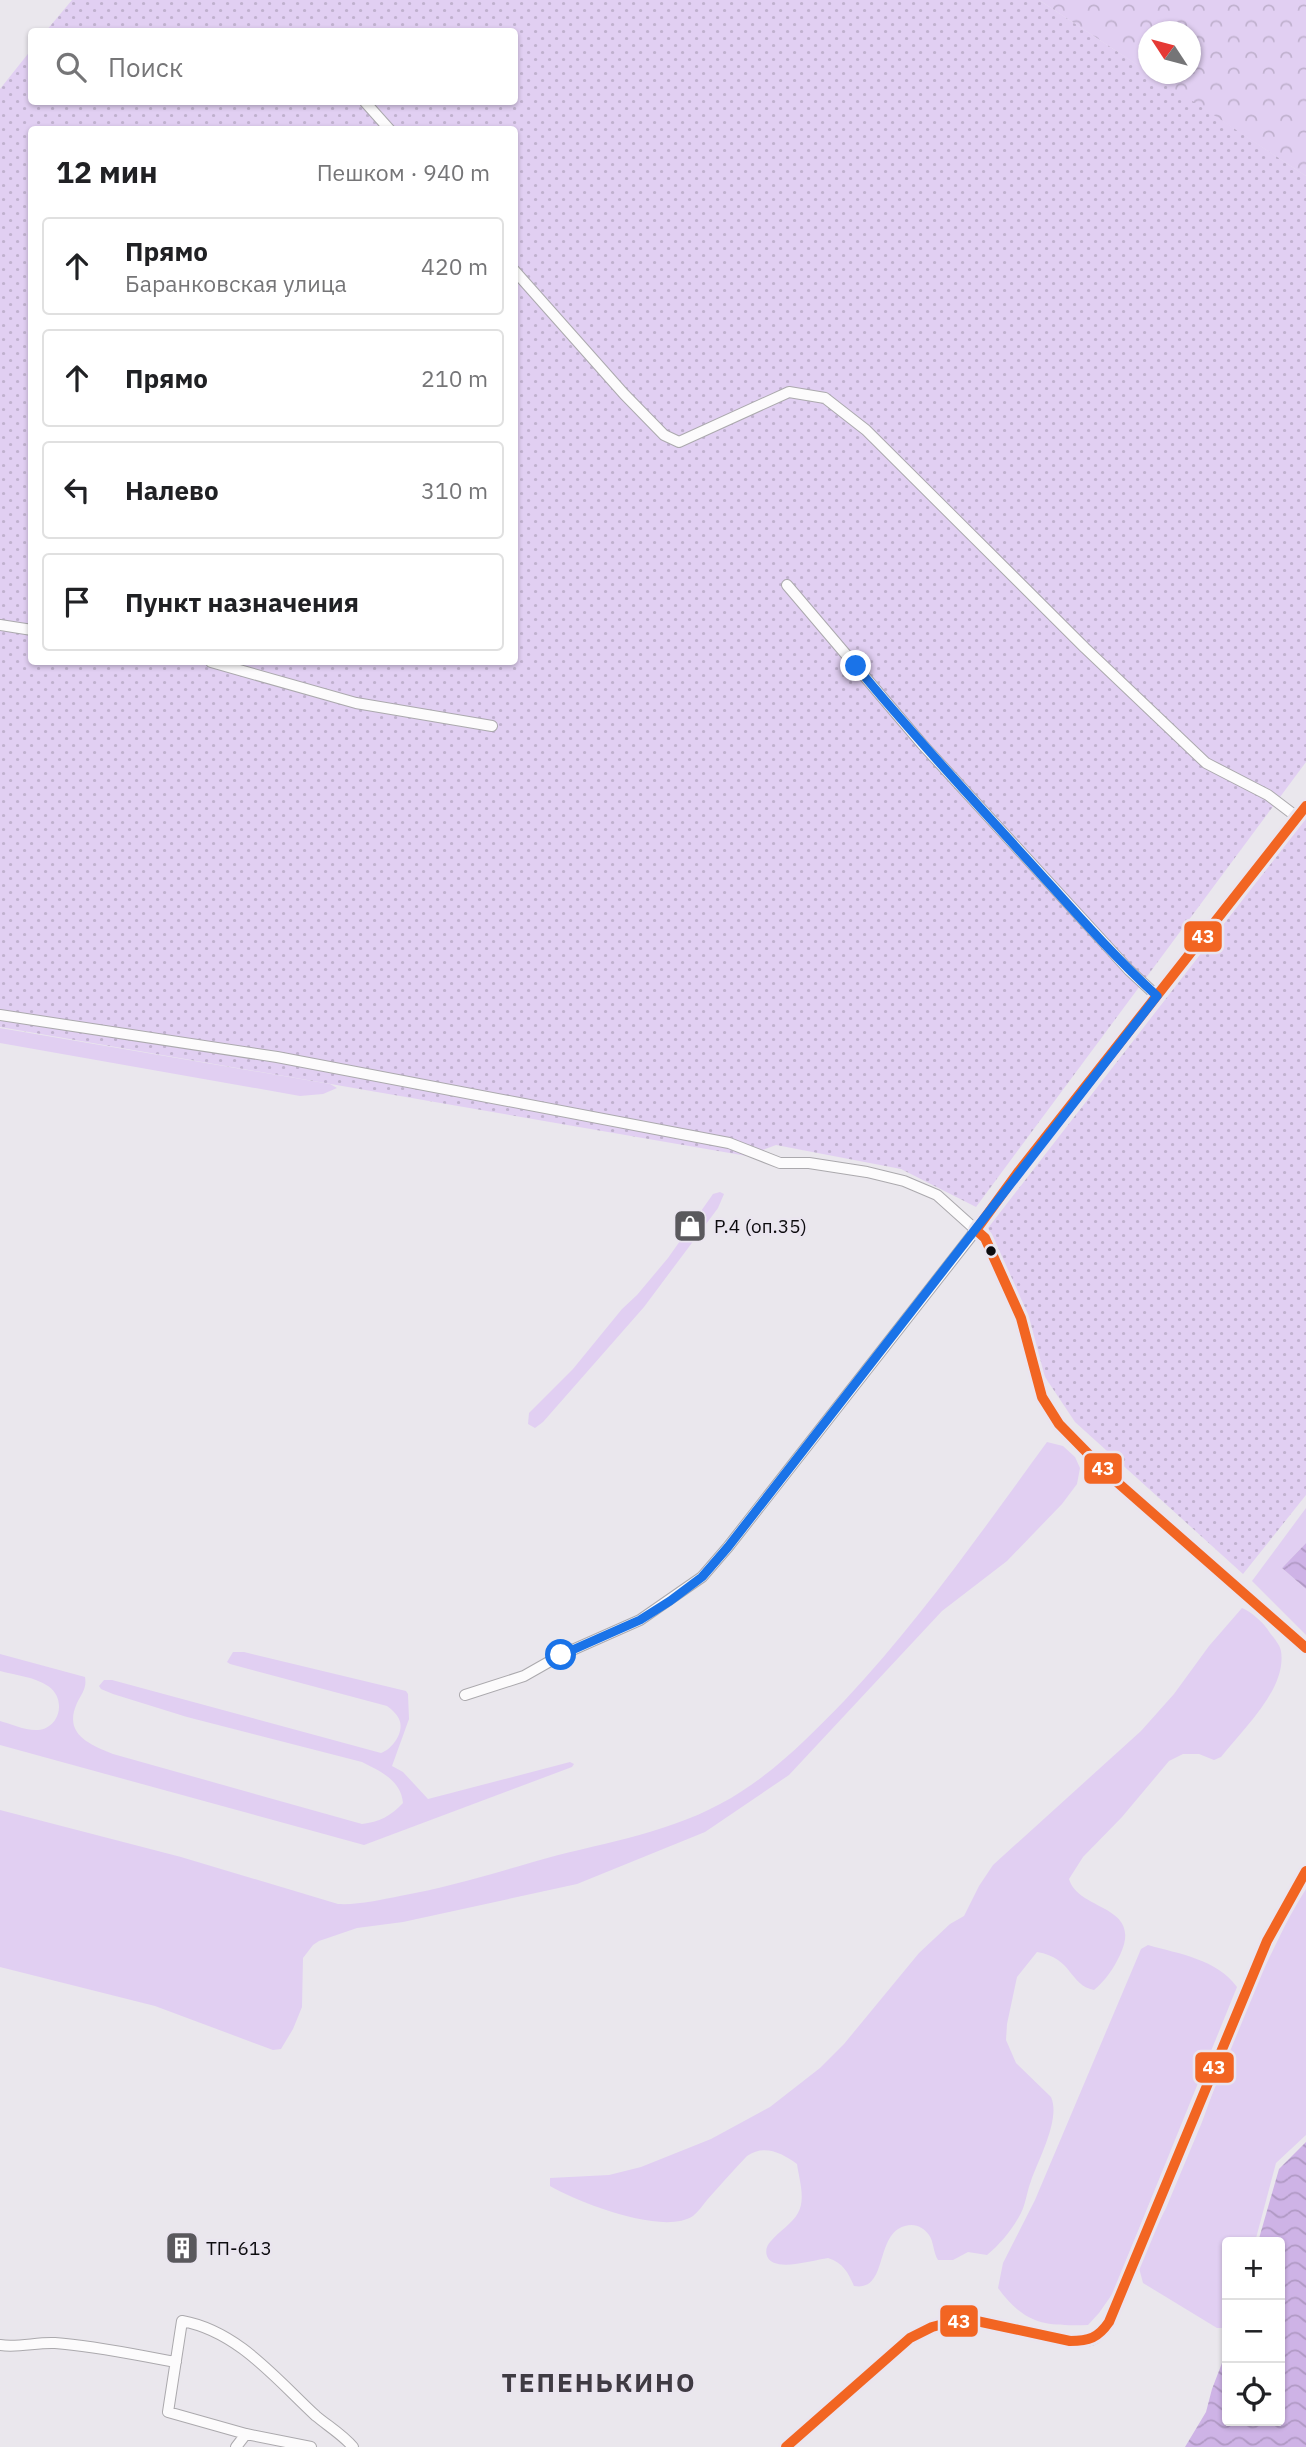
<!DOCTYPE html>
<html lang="ru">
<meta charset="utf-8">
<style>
body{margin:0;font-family:"IBM Plex Sans",sans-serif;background:#f6f6f6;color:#202124}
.controls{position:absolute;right:21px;bottom:21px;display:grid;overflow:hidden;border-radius:7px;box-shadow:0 2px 5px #0004}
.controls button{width:63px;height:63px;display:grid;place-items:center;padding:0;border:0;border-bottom:2px solid #e0e0e0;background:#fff;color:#202124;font:35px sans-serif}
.compass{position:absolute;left:1138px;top:21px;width:63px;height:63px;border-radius:50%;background:#fff;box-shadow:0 2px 5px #0004;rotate:306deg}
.stop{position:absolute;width:21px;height:21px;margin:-16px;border:5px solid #1a73e8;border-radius:50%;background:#fff}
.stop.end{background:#1a73e8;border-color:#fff;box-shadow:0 2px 7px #0008}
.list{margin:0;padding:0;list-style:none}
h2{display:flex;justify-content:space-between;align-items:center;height:91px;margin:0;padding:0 28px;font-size:30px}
h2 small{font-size:23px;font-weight:400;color:#757577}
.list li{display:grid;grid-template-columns:46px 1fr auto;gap:21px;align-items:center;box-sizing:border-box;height:98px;margin:0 14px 14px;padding:0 14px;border:2px solid #e0e0e0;border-radius:7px}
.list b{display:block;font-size:26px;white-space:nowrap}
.list p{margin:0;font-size:23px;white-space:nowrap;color:#757577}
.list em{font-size:23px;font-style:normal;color:#757577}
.icon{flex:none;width:38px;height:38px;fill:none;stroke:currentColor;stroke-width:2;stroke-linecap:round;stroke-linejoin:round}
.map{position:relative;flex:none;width:1306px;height:2447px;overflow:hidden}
.search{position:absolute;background:#fff;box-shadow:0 2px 5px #0004;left:28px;top:28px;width:490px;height:77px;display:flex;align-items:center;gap:18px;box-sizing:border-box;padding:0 24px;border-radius:7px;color:#757577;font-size:26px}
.panel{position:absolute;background:#fff;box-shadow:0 2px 5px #0004;left:28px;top:126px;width:490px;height:539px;border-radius:7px}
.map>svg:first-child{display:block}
.grass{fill:#e1cff2}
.forest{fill:url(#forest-crowns)}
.park{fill:url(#park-dots);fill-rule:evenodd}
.water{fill:url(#water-waves)}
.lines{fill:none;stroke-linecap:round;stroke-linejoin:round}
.minor-casing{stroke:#aba9ad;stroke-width:12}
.minor{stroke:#fcfbfc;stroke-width:10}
.bus-1-casing{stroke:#eae5ef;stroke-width:16}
.bus-1{stroke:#f26522;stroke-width:10}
.route{stroke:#1a73e8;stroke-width:9}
.bus-dot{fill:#0d0c0f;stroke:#eae5ef;stroke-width:2.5}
.labels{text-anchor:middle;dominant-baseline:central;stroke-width:5;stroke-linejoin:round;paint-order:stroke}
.poi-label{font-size:19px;fill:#0d0c0f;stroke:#eae5ef;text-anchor:start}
.district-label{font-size:26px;font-weight:bold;letter-spacing:2px;fill:#3f3b43;stroke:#eae5ef}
.line-badge{stroke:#eae5ef;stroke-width:2.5}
.badge-label{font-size:19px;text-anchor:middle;font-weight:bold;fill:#fff}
</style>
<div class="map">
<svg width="1306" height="2447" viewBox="0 0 1306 2447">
<defs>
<pattern id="forest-crowns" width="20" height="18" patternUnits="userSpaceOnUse" patternTransform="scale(1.75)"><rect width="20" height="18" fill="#e1cff2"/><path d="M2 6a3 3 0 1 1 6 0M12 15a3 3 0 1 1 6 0" fill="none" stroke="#c0b1ce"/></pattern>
<pattern id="park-dots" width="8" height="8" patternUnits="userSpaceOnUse" patternTransform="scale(1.75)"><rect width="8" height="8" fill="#e1cff2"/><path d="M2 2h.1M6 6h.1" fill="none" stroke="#c0b1ce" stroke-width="1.8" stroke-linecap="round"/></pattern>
<pattern id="water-waves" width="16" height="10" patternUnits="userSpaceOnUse" patternTransform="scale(1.75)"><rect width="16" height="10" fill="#ceb3e6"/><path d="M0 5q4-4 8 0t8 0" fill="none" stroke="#b099c4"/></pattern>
</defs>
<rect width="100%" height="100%" fill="#eae7ed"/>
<path class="grass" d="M0 1028 330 1084 337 1088 323 1094 300 1096 0 1043Z
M720 1192 724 1194 718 1208 644 1307 543 1422 535 1428 528 1424 529 1413 573 1369 622 1309 637 1295 668 1258 713 1194Z
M1047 1442 1063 1446 1075 1457 1080 1468 1077 1484 1062 1504 1007 1561 942 1611 789 1775 705 1832 577 1884 403 1922 357 1928 319 1941 313 1945 303 1958 302 2007 293 2029 281 2049 273 2050 155 2006 0 1967V1810L181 1857 338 1904C359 1905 379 1900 400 1896 445 1888 489 1875 533 1862 595 1844 663 1835 720 1804 768 1779 807 1739 845 1700 920 1620 982 1531 1047 1442Z
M1306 1508V1543L1282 1568 1306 1589V1635L1252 1581Z
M1242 1608C1253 1613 1264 1623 1270 1633 1274 1638 1280 1645 1281 1651 1287 1689 1243 1729 1221 1757L1214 1760 1199 1754H1183L1169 1761 1122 1817 1083 1857 1069 1879C1079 1912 1144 1904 1120 1955 1114 1968 1105 1981 1094 1990 1069 1985 1073 1958 1037 1952L1017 1977 1007 2024 1006 2040 1016 2063 1051 2097C1061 2119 1038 2160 1031 2181 1027 2191 1026 2203 1021 2213 1012 2230 1001 2243 987 2255L968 2252 953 2260H938C933 2252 934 2242 929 2235 923 2227 915 2223 905 2226 874 2234 889 2292 854 2286 848 2272 843 2263 828 2258 813 2260 773 2273 767 2256 765 2250 767 2245 771 2241 779 2231 792 2224 798 2213 806 2199 799 2179 797 2164 782 2153 764 2144 747 2156 733 2171 720 2185 707 2200 703 2205 698 2212 693 2216 663 2236 578 2202 550 2186V2178L609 2175 641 2167 711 2139 770 2107 820 2068 844 2044 919 1953 950 1924 964 1916 979 1886 993 1865 1141 1731 1174 1694 1209 1646Z
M233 1652H244L406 1691 408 1694 409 1719 392 1766 403 1772 428 1799 570 1762 574 1764 572 1767 364 1845 0 1745V1721C11 1724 26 1731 38 1730 60 1728 67 1699 48 1686 35 1677 15 1675 0 1671V1654L85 1677C87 1688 82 1693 77 1703 63 1734 89 1744 113 1754L362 1824C379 1822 391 1816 403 1803 401 1780 380 1771 362 1762L187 1717 113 1694 101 1689 99 1686 104 1680H112L381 1753C393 1749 405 1731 399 1719 397 1714 391 1709 387 1706L230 1664 227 1662Z
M1306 1889V2135L1276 2163 1255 2242H1227V2325L1225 2328H1217L1143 2283 1139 2268 1144 2251 1166 2208 1202 2122 1239 2020 1291 1913Z
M1148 1945C1179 1954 1217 1959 1237 1987L1113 2293 1099 2313 1088 2325C1046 2326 1025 2325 998 2288L1003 2263 1035 2200 1141 1949Z"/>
<path class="forest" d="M1039 0H1306V176L1150 74H1190V32H1148V72Z"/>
<path class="park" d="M72 0H1039L1306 176V762L976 1207 901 1169 776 1145 747 1156 0 1027V89L31 50 32 102H514V32L46 31ZM32 130H514V662H32Z
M1306 818V1495L1243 1574 1075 1422 1043 1374 988 1228Z"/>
<path class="water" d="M1306 1543V1589L1282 1568Z
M1306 2142V2447H1185L1206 2412 1212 2389 1227 2350V2421H1280V2242H1258L1279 2169Z"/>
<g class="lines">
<defs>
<path id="minor" d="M365 102 390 130
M514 270 624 394 664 435 679 442 789 392 825 398 866 430 1085 648 1206 763 1268 795 1297 817
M787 585 922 744 1129 970 1157 996
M0 625 32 630
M211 662 356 703 492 726
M1306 806 1019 1171 976 1230 985 1238 1021 1318 1042 1397 1059 1424 1109 1475 1306 1648
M0 1015 277 1057 729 1143 780 1163H809L867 1172 904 1181 937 1195 976 1230 728 1547 702 1577 640 1620 561 1655 524 1676 465 1695
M0 2345C18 2348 37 2342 55 2343 96 2346 136 2355 176 2362
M236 2447 246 2434
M311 2447 246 2434 168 2412 182 2321C238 2331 276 2379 316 2416 328 2426 343 2435 353 2447
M786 2447 910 2338C930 2327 948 2319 972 2320 1003 2321 1071 2352 1095 2338 1101 2334 1105 2328 1109 2322L1267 1941 1306 1871"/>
</defs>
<use href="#minor" class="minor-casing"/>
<use href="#minor" class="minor"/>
<defs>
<path id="bus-1" d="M1306 806 1019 1171 976 1230 985 1238 1021 1318 1042 1397 1059 1424 1109 1475 1306 1648
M786 2447 910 2338 932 2327 955 2321 972 2320 1070 2341C1089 2341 1098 2338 1109 2322L1267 1941 1306 1871"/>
</defs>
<use href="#bus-1" class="bus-1-casing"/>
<use href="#bus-1" class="bus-1"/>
</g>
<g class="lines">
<path class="route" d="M561 1655 640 1620 670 1601 702 1577 728 1547 1157 996C1110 953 1068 904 1025 857 968 794 910 732 856 666"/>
</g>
<defs>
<symbol id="shop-square" viewBox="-11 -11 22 22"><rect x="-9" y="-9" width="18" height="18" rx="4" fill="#5a595d" stroke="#eae5ef"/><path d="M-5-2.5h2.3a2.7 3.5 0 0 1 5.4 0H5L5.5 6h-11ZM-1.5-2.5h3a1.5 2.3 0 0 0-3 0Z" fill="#fff"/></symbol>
<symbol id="building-square" viewBox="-11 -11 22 22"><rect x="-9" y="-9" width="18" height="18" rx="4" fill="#5a595d" stroke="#eae5ef"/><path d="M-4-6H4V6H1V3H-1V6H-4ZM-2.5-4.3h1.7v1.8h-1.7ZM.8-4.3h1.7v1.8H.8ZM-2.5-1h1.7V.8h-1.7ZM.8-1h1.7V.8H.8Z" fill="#fff"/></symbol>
</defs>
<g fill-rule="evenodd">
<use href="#shop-square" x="671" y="1207" width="38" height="38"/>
<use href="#building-square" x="163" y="2229" width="38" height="38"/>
</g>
<circle class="bus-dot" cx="991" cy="1251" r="6"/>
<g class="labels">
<g class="poi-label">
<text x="714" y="1226">Р.4 (оп.35)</text>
<text x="206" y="2248">ТП-613</text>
</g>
<g class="district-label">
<text x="599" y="2382">ТЕПЕНЬКИНО</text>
</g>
</g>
<g class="line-badge">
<rect x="1183" y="920" width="40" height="33" rx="7" fill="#f26522"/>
<rect x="1083" y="1452" width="40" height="33" rx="7" fill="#f26522"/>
<rect x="1194" y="2051" width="41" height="33" rx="7" fill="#f26522"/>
<rect x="939" y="2304" width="40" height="34" rx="7" fill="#f26522"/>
</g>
<g class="badge-label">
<text x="1203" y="943">43</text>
<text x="1103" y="1475">43</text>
<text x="1214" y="2074">43</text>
<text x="959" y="2328">43</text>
</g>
</svg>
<div class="controls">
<button>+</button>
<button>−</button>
<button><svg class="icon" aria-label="locate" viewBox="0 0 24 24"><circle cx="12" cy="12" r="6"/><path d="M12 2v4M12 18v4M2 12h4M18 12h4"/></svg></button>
</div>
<svg class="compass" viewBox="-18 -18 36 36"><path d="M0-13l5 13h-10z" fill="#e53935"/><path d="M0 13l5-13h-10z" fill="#757577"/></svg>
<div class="stop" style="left:561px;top:1655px"></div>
<div class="stop end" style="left:856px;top:666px"></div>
<div class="search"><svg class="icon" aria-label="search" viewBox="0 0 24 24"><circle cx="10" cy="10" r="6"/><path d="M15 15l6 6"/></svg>Поиск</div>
<section class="panel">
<h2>12 мин<small>Пешком · 940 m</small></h2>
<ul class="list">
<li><svg class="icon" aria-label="ahead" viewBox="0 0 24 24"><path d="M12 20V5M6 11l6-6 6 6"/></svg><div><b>Прямо</b><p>Баранковская улица</p></div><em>420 m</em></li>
<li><svg class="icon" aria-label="ahead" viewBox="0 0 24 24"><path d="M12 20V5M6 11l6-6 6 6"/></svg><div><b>Прямо</b></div><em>210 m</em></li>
<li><svg class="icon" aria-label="left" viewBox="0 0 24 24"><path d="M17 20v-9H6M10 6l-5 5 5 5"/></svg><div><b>Налево</b></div><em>310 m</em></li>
<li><svg class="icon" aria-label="arrive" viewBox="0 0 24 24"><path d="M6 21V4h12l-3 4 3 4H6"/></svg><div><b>Пункт назначения</b></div></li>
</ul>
</section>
</div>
